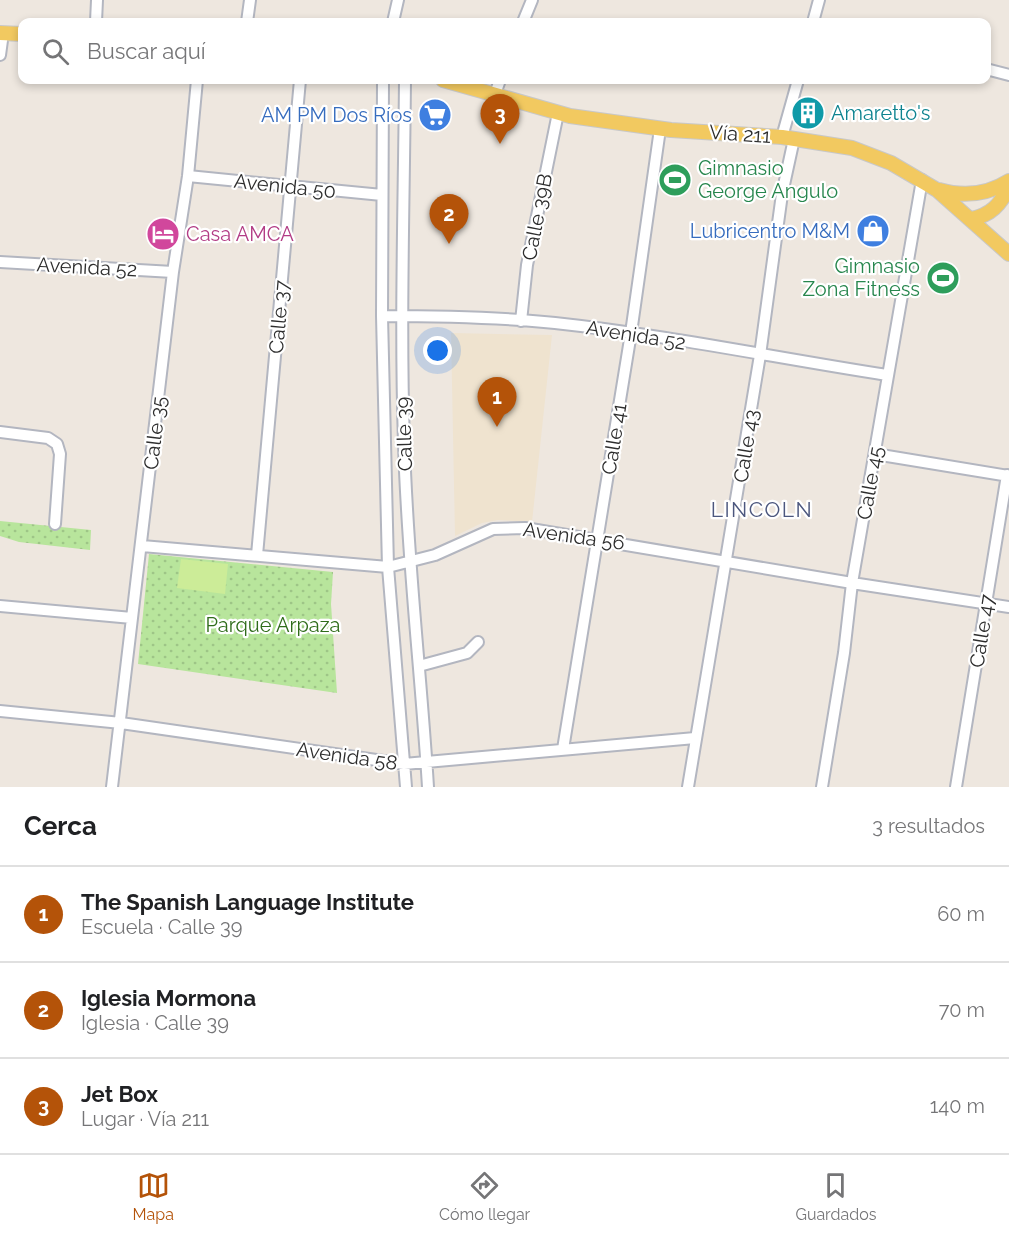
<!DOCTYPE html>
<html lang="es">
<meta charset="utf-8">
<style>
body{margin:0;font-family:Raleway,sans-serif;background:#f6f6f6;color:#202124}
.you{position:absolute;left:438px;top:351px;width:21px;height:21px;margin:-15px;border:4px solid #fff;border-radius:50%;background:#1a73e8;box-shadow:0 0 0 9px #1a73e833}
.badge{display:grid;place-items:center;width:39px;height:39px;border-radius:50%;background:#b45309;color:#fff;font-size:20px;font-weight:700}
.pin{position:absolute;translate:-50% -50px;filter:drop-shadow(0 2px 3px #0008)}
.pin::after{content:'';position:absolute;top:32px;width:21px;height:18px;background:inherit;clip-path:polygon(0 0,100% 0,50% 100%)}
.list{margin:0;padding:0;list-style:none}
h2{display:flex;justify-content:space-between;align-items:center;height:78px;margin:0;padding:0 24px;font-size:26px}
h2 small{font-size:20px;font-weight:400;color:#757577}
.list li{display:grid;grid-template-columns:39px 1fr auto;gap:18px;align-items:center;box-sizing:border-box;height:96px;padding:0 24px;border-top:2px solid #e0e0e0}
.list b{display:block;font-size:22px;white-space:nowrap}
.list p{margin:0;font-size:20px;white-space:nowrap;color:#757577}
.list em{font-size:20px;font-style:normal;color:#757577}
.icon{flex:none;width:33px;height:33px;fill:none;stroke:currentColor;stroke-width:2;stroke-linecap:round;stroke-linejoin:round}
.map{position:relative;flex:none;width:1009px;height:787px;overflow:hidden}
.search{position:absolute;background:#fff;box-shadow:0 3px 9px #0003;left:18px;right:18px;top:18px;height:66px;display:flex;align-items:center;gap:15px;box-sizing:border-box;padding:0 21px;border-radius:12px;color:#757577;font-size:22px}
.sheet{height:366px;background:#fff}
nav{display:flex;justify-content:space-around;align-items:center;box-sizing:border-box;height:84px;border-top:2px solid #e0e0e0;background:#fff;font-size:16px;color:#757577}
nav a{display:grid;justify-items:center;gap:3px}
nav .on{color:#b45309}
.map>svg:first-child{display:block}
.education{fill:#efe3cf}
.green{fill:url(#green-dots)}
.pitch{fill:#ccec98}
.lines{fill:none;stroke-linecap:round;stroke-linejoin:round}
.minor-casing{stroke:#b3b6c0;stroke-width:14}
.major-casing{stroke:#c8c8c8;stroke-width:16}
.minor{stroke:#fff;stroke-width:10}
.major{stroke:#f2c960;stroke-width:14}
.labels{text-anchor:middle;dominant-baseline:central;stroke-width:4.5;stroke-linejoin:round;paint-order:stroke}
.culture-label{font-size:20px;fill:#0d838f;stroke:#fff;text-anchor:start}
.shop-label{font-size:20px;fill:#366cbe;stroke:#fff;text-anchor:end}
.street-label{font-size:20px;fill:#2d2d2d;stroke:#fff}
.leisure-label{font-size:20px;fill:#27864d;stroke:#fff;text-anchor:start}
.hotel-label{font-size:20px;fill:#b23c85;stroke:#fff;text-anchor:start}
.park-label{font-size:20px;fill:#2f6c1a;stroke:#fff}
.neighbourhood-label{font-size:21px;letter-spacing:1.5px;fill:#4c577e;stroke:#fff}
</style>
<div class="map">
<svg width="1009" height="787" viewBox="0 0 1009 787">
<defs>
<pattern id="green-dots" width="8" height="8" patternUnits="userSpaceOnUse" patternTransform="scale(1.5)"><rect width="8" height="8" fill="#b8e59c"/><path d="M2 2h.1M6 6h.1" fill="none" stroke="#9ec587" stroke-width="1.8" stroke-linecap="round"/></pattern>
</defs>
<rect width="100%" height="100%" fill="#eee7df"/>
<path class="education" d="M451 333 552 335 532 522 498 520 482 523 455 536Z"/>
<path class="green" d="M0 521 91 530 90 550 19 542 0 536Z
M149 554 333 572 331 604 337 693 138 664Z"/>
<path class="pitch" d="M181 559 228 564 225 594 177 588Z"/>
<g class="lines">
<defs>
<path id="minor" d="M96 22 97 0
M247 22 250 0
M393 22 398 0
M523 22 532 0
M813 22 819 0
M0 55 3 33
M986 69 1009 75
M383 80 382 316 388 567 406 787
M405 80C404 201 400 322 404 443 407 558 421 672 428 787
M495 94 500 80
M782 137 798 80
M188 176 382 195
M0 262 173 272
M382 316C439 316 498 317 555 323 666 335 777 358 887 375
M521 321 527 265 558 113
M0 432 48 438 57 444 60 454 55 524
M875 454 1009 476
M142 546 388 567 435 555 493 529 525 528 852 583 1009 607
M257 555 300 80
M0 606 132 618
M419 666 467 653 478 642
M0 711 121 723 404 764 695 738
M563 749 631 333 660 129
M112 787 173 272 188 176 197 80
M688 787 760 355 782 194 794 139
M822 787 844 653 852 583 922 180
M956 787 1007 475"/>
<path id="major" d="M0 33 22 34
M443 80 570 116 671 130 782 137 852 148 891 163 937 190 1009 254
M939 190C964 197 987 195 1009 181
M971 219C991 215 1000 205 1009 187"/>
</defs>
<use href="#minor" class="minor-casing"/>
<use href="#major" class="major-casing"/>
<use href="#minor" class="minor"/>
<use href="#major" class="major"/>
</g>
<defs>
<symbol id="building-disc" viewBox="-11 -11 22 22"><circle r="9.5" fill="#0f9aa8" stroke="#fff"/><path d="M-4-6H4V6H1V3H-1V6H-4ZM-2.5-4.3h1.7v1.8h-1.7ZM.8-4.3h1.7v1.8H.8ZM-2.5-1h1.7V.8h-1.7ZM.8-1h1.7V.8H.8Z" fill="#fff"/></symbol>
<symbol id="supermarket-disc" viewBox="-11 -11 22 22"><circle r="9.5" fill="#3f7fe0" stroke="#fff"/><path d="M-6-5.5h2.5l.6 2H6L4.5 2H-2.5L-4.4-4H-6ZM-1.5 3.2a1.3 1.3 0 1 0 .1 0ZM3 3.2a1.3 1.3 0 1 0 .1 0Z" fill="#fff"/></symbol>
<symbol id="stadium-disc" viewBox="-11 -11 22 22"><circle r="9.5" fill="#2e9e5b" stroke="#fff"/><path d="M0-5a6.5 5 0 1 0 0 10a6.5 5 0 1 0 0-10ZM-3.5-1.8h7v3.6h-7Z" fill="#fff"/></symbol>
<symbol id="shop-disc" viewBox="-11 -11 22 22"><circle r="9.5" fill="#3f7fe0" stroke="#fff"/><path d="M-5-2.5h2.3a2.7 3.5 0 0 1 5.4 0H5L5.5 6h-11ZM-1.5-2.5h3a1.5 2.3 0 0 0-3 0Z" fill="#fff"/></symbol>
<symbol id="hotel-disc" viewBox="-11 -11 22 22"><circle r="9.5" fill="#d1479c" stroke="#fff"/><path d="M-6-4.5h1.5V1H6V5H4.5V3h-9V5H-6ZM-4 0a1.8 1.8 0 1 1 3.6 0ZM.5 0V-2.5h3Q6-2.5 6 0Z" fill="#fff"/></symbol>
</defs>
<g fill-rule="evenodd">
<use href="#building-disc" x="789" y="94" width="38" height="38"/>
<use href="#supermarket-disc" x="416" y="96" width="38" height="38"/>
<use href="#stadium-disc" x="656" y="161" width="38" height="38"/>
<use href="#shop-disc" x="854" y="212" width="38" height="38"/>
<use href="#hotel-disc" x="144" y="215" width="38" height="38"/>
<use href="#stadium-disc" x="924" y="259" width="38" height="38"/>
</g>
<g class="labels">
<g class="culture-label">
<text x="831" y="113">Amaretto's</text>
</g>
<g class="shop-label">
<text x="412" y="115">AM PM Dos Ríos</text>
<text x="850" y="231">Lubricentro M&amp;M</text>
</g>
<g class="street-label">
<text transform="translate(740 134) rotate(4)">Vía 211</text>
<text transform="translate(285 186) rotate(6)">Avenida 50</text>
<text transform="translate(537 217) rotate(-79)">Calle 39B</text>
<text transform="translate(87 267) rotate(3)">Avenida 52</text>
<text transform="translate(279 317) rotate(-85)">Calle 37</text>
<text transform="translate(636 335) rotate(9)">Avenida 52</text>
<text transform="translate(155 433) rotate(-83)">Calle 35</text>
<text transform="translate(404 434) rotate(-92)">Calle 39</text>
<text transform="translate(614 439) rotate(-81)">Calle 41</text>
<text transform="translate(746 446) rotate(-81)">Calle 43</text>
<text transform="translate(870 483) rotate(-80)">Calle 45</text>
<text transform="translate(574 536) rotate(8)">Avenida 56</text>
<text transform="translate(982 631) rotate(-81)">Calle 47</text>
<text transform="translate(347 756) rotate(8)">Avenida 58</text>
</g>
<g class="leisure-label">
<text x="698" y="168">Gimnasio<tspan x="698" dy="23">George Angulo</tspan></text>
<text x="920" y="266" text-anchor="end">Gimnasio<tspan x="920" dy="23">Zona Fitness</tspan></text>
</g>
<g class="hotel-label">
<text x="186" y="234">Casa AMCA</text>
</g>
<g class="park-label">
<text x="273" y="625">Parque Arpaza</text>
</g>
<g class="neighbourhood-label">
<text x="762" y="509">LINCOLN</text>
</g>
</g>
</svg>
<div class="you"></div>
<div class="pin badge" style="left:497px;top:427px">1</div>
<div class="pin badge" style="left:449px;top:244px">2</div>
<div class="pin badge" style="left:500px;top:144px">3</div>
<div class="search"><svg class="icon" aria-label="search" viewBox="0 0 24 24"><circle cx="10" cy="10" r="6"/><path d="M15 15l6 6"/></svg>Buscar aquí</div>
</div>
<section class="sheet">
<h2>Cerca<small>3 resultados</small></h2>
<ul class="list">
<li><span class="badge">1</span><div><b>The Spanish Language Institute</b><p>Escuela · Calle 39</p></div><em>60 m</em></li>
<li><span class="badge">2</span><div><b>Iglesia Mormona</b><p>Iglesia · Calle 39</p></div><em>70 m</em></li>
<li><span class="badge">3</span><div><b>Jet Box</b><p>Lugar · Vía 211</p></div><em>140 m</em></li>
</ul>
</section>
<nav>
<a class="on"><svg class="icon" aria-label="map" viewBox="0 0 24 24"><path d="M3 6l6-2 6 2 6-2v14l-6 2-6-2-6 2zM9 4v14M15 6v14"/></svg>Mapa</a>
<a><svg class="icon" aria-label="directions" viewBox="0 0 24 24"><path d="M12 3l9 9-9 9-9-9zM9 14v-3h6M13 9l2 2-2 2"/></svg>Cómo llegar</a>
<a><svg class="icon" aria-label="saved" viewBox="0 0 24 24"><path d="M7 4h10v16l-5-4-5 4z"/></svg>Guardados</a>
</nav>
